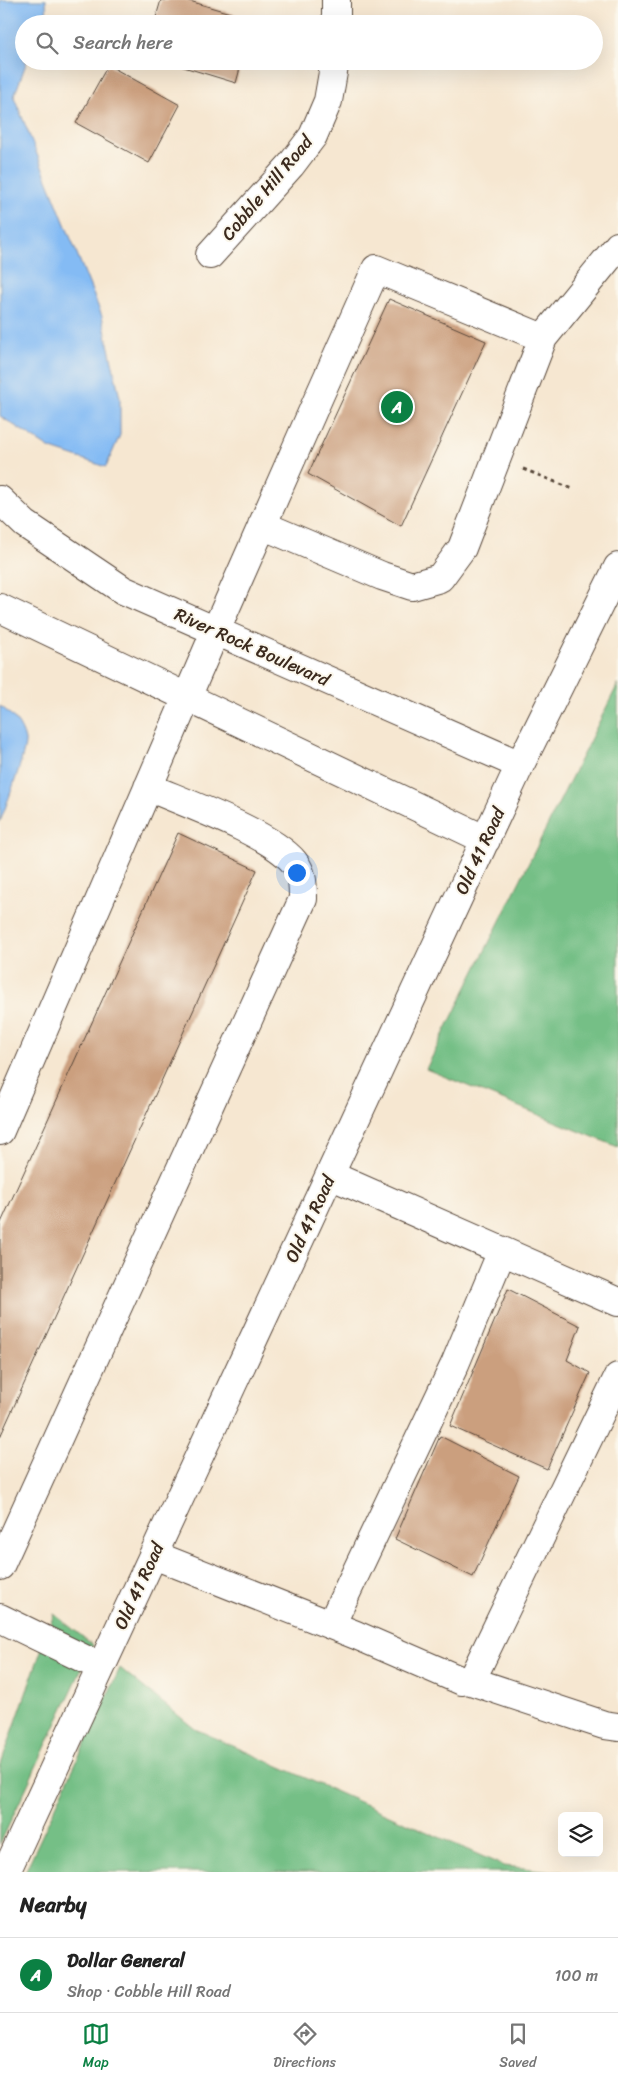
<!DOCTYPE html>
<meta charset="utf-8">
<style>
body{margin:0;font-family:Sriracha,sans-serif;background:#f2f2f2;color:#222}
.controls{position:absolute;right:15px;bottom:15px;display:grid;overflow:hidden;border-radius:8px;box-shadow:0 5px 20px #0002}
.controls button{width:45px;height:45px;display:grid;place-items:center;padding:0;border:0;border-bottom:1px solid #e0e0e0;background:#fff;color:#222;font:25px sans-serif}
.you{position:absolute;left:296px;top:872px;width:18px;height:18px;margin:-12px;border:4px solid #fff;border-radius:50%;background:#1a73e8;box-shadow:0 0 0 8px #1a73e833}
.badge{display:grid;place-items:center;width:32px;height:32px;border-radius:50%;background:#0b8043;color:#fff;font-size:16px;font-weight:700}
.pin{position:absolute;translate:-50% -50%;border:2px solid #fff;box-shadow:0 1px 5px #0006}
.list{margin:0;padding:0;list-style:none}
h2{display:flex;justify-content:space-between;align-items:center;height:65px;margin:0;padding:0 20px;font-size:21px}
h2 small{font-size:16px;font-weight:400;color:#767676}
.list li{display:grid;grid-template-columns:32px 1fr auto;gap:15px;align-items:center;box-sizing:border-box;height:75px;padding:0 20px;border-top:1px solid #e0e0e0}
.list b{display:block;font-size:19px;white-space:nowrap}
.list p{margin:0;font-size:16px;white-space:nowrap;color:#767676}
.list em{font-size:16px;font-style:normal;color:#767676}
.icon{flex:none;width:28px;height:28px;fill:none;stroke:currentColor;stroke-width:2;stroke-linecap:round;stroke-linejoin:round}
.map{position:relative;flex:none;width:618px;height:1872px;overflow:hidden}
.search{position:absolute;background:#fff;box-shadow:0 5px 20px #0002;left:15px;right:15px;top:15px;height:55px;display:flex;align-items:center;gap:12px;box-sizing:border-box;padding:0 18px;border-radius:28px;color:#767676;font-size:19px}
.sheet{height:140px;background:#fff}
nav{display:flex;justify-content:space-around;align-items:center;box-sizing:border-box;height:70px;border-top:1px solid #e0e0e0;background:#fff;font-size:14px;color:#767676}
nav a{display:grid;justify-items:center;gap:2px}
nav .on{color:#0b8043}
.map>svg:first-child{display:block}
.forest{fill:#74bf86;stroke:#587452}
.water{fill:#84bbf4;stroke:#607289}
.building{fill:#cb9f7e}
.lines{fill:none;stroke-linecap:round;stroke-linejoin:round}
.minor-casing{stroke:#574639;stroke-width:30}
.path{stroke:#574639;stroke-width:3;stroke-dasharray:4 4;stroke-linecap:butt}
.minor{stroke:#fff;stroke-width:28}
.labels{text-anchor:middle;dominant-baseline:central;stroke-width:4;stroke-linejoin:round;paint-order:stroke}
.street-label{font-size:18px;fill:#3b2a1e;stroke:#fbf7ec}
</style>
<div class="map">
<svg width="618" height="1872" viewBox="0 0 618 1872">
<rect width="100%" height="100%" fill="#fbf7ec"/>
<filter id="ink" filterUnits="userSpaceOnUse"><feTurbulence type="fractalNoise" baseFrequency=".02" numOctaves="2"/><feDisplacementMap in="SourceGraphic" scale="10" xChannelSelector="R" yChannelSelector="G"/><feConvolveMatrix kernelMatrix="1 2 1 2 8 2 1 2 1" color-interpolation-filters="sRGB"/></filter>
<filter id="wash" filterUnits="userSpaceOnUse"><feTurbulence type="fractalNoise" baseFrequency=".0096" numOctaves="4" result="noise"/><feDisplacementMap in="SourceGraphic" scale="20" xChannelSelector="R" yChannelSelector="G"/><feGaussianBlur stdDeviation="1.12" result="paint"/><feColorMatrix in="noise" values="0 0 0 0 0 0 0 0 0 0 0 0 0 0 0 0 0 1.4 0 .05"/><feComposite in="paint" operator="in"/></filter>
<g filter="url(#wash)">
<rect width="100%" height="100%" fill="#f6e7d1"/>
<path class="forest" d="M618 684V1147L426 1069Z
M54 1614 93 1645 0 1844V1767Z
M120 1668 195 1729 504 1866 562 1872H25Z"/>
<path class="water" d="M0 0H46L47 24H24V61H27L14 97 102 316 120 398V435L106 467 49 448 0 416Z
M0 706C12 714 22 725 25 740 27 750 5 809 0 822Z"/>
<g id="blocks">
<path class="building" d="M161 0H186L254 20 253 24H154Z
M164 61H242L236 83Z
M108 65 180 105 149 163 76 123Z
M389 299 486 341 401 526 308 474Z
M178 833 257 870 0 1437V1225Z
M508 1289 580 1326 567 1360 590 1373 547 1469 450 1426Z
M440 1436 519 1476 473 1577 395 1539Z"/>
</g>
</g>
<g filter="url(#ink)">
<use href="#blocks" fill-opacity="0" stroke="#574639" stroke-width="1"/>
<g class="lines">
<defs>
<path id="minor" d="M336 0V24
M210 255 291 165 313 136 328 101 335 61
M543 338 618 246
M0 500 25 524 123 590 520 765
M0 608 486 840
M0 1131 216 630C269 510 322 389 376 269L543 338 462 548 440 578 412 586 382 576 262 525
M330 1175 618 1302
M154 1555 356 1635 462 1681 468 1680 473 1677 618 1377
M0 1566 303 899C303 886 303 873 294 862 270 833 185 803 148 787
M0 1618 101 1667
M331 1625 455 1364 502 1251
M468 1680 604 1725 618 1727
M6 1872 520 765 618 567"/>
</defs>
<use href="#minor" class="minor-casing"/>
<path class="path" d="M523 469 573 489"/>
<use href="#minor" class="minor"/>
</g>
</g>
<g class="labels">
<g class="street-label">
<text transform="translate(267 188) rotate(-50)">Cobble Hill Road</text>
<text transform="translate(252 647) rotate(24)">River Rock Boulevard</text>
<text transform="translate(480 851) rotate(-65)">Old 41 Road</text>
<text transform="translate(310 1219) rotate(-65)">Old 41 Road</text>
<text transform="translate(139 1586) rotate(-65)">Old 41 Road</text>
</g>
</g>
</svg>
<div class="controls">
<button><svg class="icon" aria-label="layers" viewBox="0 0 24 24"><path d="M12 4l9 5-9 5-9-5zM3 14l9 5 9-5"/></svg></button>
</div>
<div class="you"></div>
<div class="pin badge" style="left:397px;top:407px">A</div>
<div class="search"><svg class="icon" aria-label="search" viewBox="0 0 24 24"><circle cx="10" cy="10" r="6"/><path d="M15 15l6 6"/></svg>Search here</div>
</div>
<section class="sheet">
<h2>Nearby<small></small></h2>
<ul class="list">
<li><span class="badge">A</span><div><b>Dollar General</b><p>Shop · Cobble Hill Road</p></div><em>100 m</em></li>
</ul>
</section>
<nav>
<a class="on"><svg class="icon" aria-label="map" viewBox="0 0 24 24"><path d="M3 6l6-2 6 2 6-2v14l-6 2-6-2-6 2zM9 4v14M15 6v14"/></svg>Map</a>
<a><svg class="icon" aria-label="directions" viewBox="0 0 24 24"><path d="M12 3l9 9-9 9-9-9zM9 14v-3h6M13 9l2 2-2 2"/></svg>Directions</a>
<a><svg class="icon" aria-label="saved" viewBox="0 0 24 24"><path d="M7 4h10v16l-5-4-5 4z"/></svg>Saved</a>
</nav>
